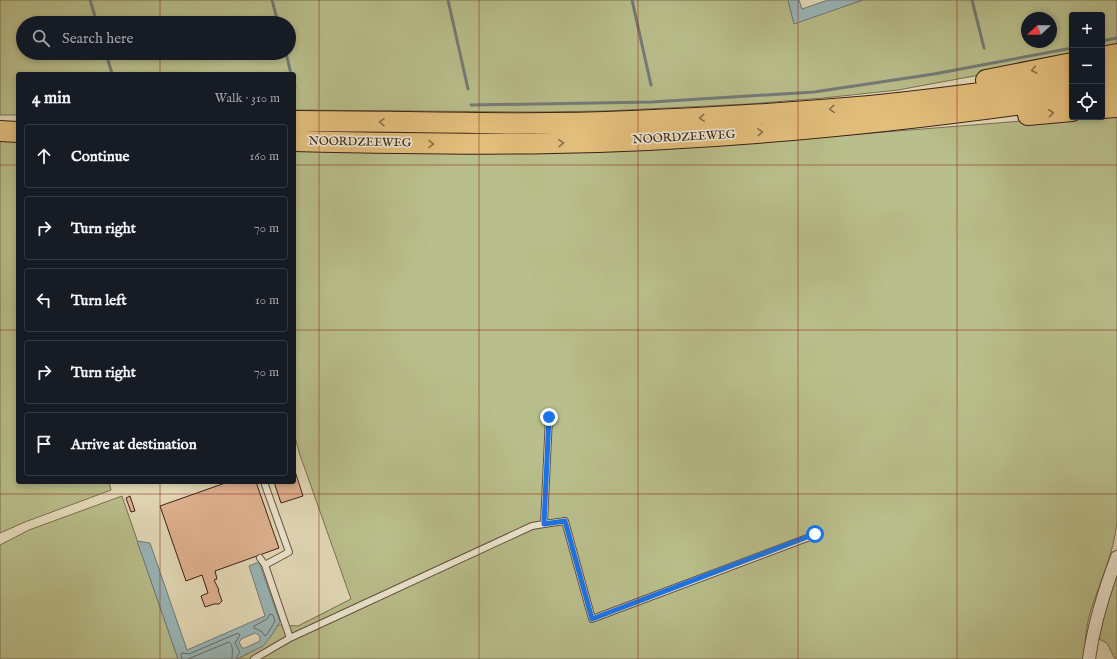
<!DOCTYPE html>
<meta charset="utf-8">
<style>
body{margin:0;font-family:"IM FELL English",serif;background:#242831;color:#f1f3f6}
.controls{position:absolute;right:12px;top:12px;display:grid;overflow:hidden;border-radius:4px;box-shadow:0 2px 6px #0003}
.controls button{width:36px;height:36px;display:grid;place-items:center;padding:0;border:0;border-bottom:1px solid #363941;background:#171b24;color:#f1f3f6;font:20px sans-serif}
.compass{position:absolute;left:1021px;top:12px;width:36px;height:36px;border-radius:50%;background:#171b24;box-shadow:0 2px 6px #0003;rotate:248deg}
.stop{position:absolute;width:12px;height:12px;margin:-9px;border:3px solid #1a73e8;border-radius:50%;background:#fff}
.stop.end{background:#1a73e8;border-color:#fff;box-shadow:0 1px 4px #0008}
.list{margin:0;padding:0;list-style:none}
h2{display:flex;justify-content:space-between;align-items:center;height:52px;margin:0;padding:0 16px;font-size:17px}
h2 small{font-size:13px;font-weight:400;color:#9ea1a6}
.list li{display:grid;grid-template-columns:26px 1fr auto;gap:12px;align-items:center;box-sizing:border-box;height:64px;margin:0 8px 8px;padding:0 8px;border:1px solid #363941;border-radius:4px}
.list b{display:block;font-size:15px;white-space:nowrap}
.list em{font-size:13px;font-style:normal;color:#9ea1a6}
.icon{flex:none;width:22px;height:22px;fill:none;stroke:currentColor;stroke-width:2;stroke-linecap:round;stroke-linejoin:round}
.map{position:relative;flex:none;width:1117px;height:659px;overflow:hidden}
.search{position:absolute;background:#171b24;box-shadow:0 2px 6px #0003;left:16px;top:16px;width:280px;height:44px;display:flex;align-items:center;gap:10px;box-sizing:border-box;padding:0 14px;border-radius:22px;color:#9ea1a6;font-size:15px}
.panel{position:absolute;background:#171b24;box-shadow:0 2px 6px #0003;left:16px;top:72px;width:280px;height:412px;border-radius:4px}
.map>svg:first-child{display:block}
.green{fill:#b9bf8c;stroke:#7a7051;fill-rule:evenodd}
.water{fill:#9ab8ba;stroke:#747b78;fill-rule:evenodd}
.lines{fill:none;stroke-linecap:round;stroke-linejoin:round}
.shore{stroke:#6a6c68;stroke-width:1}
.stream{stroke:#747b78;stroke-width:3}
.building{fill:#e1b392;stroke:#3b2016}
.service-casing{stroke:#654f3f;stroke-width:8}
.minor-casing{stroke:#654f3f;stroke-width:14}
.trunk-casing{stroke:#3b2016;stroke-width:22}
.service{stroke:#ede8d2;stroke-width:6}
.minor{stroke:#ede8d2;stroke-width:12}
.trunk{stroke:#e2be7c;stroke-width:20}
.oneway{stroke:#8e6f49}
.route{stroke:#1a73e8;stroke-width:5}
.grid{fill:none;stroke:#8f2418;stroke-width:1;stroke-opacity:0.55}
.labels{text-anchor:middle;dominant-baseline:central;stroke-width:3.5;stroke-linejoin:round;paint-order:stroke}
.street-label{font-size:12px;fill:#3b2016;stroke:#ede8d2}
</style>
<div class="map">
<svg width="1117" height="659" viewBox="0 0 1117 659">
<rect width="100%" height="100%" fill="#e4dbb9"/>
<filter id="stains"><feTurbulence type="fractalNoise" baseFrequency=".005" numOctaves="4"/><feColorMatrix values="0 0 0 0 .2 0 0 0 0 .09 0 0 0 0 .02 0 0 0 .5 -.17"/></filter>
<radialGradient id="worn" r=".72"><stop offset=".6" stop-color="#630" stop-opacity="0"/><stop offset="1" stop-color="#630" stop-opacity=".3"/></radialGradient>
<path class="green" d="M0 0H788L794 23 863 0H1117V49L1102 52V15H1072V58L898 90 823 98 748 104 605 111 532 112 294 110V74H18V115H0ZM1027 18H1051V42H1027ZM23 23H289V53H23Z
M1117 113V522C1114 552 1100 582 1091 610 1086 626 1085 642 1084 659H237C254 652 268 641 278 625L298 626 351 599 300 455 294 434V148L698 147 1072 117H1102Z
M0 138 18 139V482H109L111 490 25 522 0 533Z
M122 496 178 659H0V545L29 530Z
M1117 568V659H1115L1107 643 1097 638Z"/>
<path class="water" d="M788 0H799L802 9 828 0H863L794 24Z
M137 541 150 543 187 650 265 616 249 566 259 562 280 622 271 636 263 646 237 659H178ZM255 633 259 635 260 638V641L245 648H242L239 642 243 638Z"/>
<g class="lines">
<path class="shore" d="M270 614 273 615 275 621 268 633 265 636 261 631 254 628V626L267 619Z
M182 659 181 654 182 653 189 654 238 633 240 635 235 643 240 652 237 656V659
M188 659 229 642C234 646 232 653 232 659"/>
<path class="stream" d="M90 0 97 23
M272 0 278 23
M448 0 468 89
M632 0 651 85
M972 0 984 48
M1102 41 1117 38
M106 53 112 74
M286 53 291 74
M294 84 295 86
M471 105 652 102 814 92 934 74 1072 48"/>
</g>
<path class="building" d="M294 468 303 496 281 503 274 482H294Z
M228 482H256L279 548 215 571 217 579 214 580 219 590H218L222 601 219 604H214L205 607 201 596 208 593 202 575 186 581 160 506Z
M130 496 135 511 131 512 126 498Z"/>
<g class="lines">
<defs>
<path id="service" d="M264 482 289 552 265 565
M544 524 565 521 592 619 815 535
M260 558 265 565 290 638 532 526 544 524 549 417
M254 659 290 638"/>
<path id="minor" d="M1089 659C1094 623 1104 591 1117 557"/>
<path id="trunk" d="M1102 57 1117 54
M1102 76 1117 74
M986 80 1072 63
M1102 92 1117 90
M1102 108 1117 107
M1028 115 1072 111
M294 121C406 121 519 126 631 121 711 118 790 113 870 106 937 99 1005 90 1072 80
M0 131 18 132
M294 141C380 143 467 145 553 143 727 140 900 122 1072 97"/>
</defs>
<use href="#service" class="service-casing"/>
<use href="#minor" class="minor-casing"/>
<use href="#trunk" class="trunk-casing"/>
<use href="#service" class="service"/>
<use href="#minor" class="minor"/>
<use href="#trunk" class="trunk"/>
</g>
<defs><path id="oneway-chevron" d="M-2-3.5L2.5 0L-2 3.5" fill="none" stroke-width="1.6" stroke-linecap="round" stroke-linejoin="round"/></defs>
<g class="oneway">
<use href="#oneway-chevron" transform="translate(1034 70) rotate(169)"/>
<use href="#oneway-chevron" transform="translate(832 109) rotate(175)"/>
<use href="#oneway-chevron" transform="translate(1051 113) rotate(-6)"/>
<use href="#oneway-chevron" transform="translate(702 118) rotate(177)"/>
<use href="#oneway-chevron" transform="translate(382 122) rotate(-179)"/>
<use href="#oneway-chevron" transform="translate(760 132) rotate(-4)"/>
<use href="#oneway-chevron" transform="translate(561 143) rotate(-2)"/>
<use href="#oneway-chevron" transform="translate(431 144) rotate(1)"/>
</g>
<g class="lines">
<path class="route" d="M549 417 544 524 565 521 592 619 815 534"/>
</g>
<path class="grid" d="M160 0V23M319 0V659M479 0V659M638 0V659M798 0V659M957 0V659M160 53V74M0 165H18M294 165H1117M0 330H18M294 330H1117M160 482V659M0 494H1117"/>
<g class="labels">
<g class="street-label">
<text transform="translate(684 137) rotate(-3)">NOORDZEEWEG</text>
<text transform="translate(360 142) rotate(1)">NOORDZEEWEG</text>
</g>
</g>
<rect width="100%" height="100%" filter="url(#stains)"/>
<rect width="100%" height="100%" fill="url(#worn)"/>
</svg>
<div class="controls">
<button>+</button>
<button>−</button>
<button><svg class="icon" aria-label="locate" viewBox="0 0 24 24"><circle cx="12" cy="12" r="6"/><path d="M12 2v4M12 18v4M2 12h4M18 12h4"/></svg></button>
</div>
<svg class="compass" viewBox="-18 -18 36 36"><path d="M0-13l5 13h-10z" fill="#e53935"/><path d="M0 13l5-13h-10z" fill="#9ea1a6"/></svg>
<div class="stop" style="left:815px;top:534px"></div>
<div class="stop end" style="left:549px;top:417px"></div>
<div class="search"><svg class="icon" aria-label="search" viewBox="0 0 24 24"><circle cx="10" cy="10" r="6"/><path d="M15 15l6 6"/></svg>Search here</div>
<section class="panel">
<h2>4 min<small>Walk · 310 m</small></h2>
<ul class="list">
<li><svg class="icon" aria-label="ahead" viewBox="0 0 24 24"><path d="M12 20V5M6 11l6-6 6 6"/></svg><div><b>Continue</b></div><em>160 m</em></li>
<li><svg class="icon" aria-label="right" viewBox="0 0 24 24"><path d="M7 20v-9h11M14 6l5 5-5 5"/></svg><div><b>Turn right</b></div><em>70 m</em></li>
<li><svg class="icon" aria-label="left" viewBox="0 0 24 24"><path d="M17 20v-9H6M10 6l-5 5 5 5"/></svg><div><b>Turn left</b></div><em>10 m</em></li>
<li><svg class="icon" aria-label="right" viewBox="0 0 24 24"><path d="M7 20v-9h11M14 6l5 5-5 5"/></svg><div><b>Turn right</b></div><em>70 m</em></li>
<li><svg class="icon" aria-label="arrive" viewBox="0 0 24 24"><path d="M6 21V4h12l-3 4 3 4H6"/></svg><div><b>Arrive at destination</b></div></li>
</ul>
</section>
</div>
